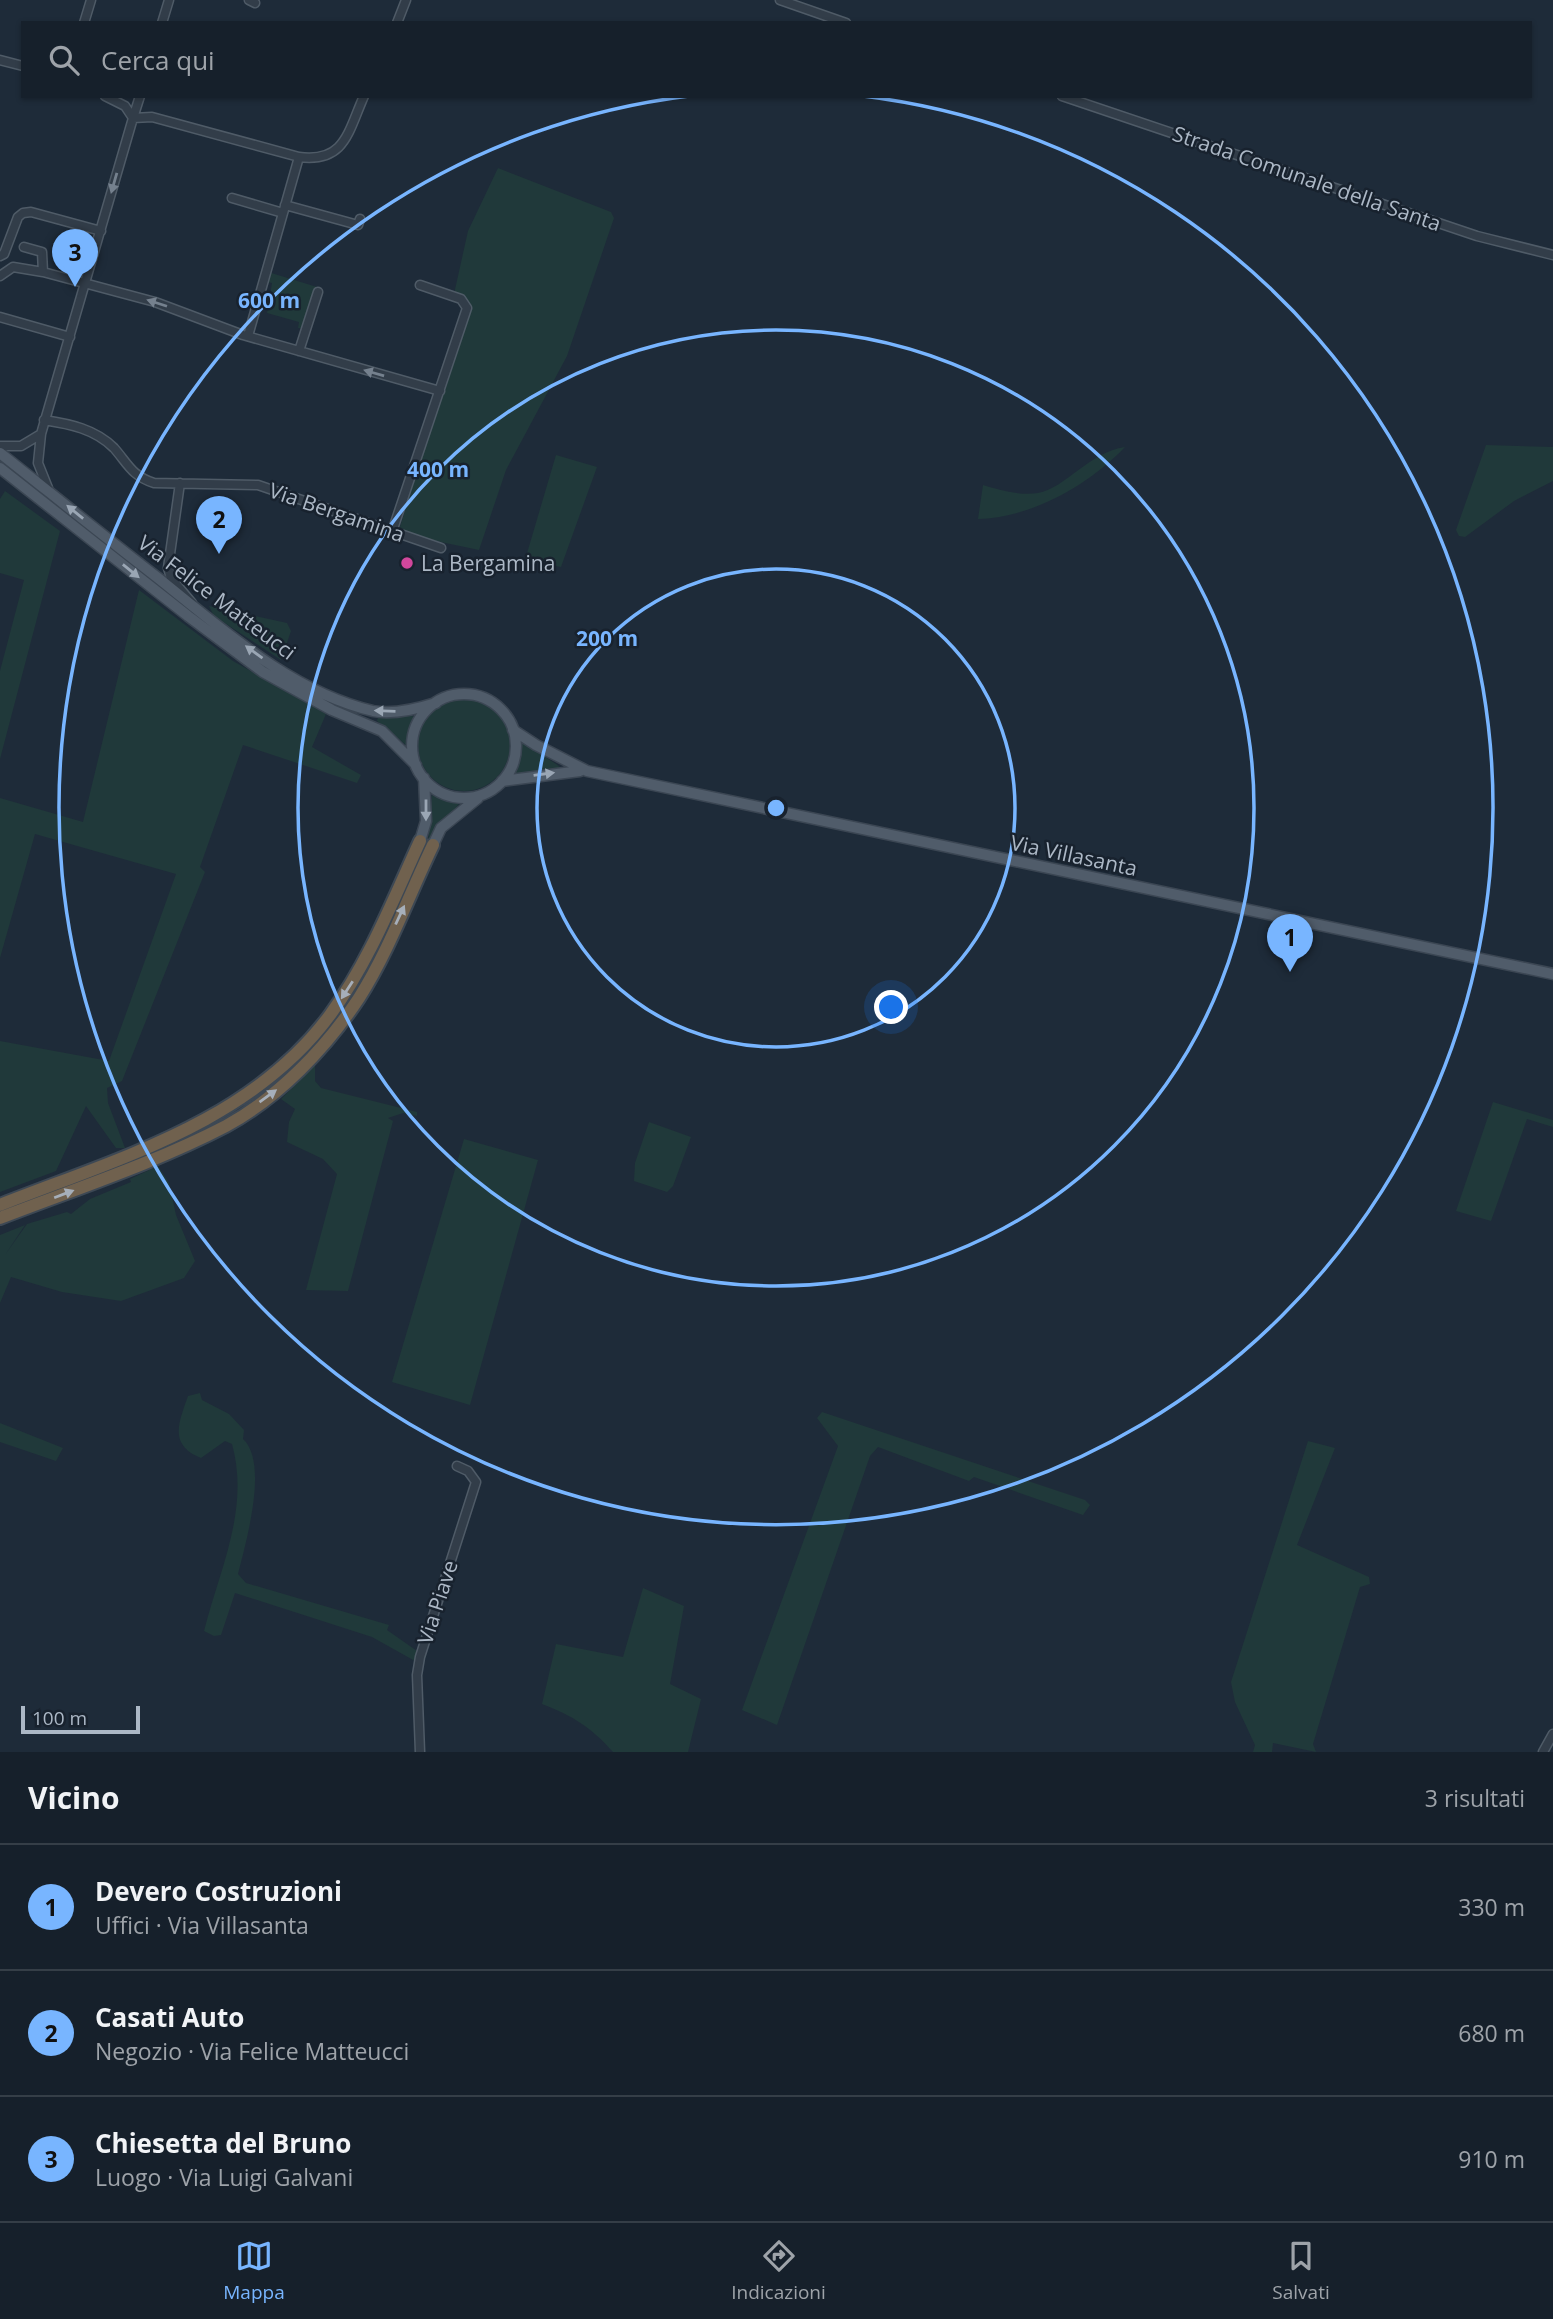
<!DOCTYPE html>
<html lang="it">
<meta charset="utf-8">
<style>
body{margin:0;font-family:"Open Sans",sans-serif;background:#1f2833;color:#f1f3f6}
.scale{position:absolute;left:21px;bottom:18px;width:119px;box-sizing:border-box;padding-left:7px;border:4px solid #acb8c6;border-top:0;font-size:19px;line-height:24px;white-space:nowrap;color:#acb8c6;-webkit-text-stroke:5px #18222e;paint-order:stroke}
.you{position:absolute;left:892px;top:1008px;width:24px;height:24px;margin:-18px;border:5px solid #fff;border-radius:50%;background:#1a73e8;box-shadow:0 0 0 10px #1a73e833}
.badge{display:grid;place-items:center;width:46px;height:46px;border-radius:50%;background:#78b5ff;color:#111;font-size:23px;font-weight:700}
.pin{position:absolute;translate:-50% -58px;filter:drop-shadow(0 2px 4px #0008)}
.pin::after{content:'';position:absolute;top:37px;width:24px;height:21px;background:inherit;clip-path:polygon(0 0,100% 0,50% 100%)}
.list{margin:0;padding:0;list-style:none}
h2{display:flex;justify-content:space-between;align-items:center;height:91px;margin:0;padding:0 28px;font-size:30px}
h2 small{font-size:23px;font-weight:400;color:#9ea3a9}
.list li{display:grid;grid-template-columns:46px 1fr auto;gap:21px;align-items:center;box-sizing:border-box;height:126px;padding:0 28px;border-top:2px solid #353e47}
.list b{display:block;font-size:26px;white-space:nowrap}
.list p{margin:0;font-size:23px;white-space:nowrap;color:#9ea3a9}
.list em{font-size:23px;font-style:normal;color:#9ea3a9}
.icon{flex:none;width:38px;height:38px;fill:none;stroke:currentColor;stroke-width:2;stroke-linecap:round;stroke-linejoin:round}
.map{position:relative;flex:none;width:1553px;height:1752px;overflow:hidden}
.search{position:absolute;background:#16202b;box-shadow:0 2px 5px #0004;left:21px;right:21px;top:21px;height:77px;display:flex;align-items:center;gap:18px;box-sizing:border-box;padding:0 24px;border-radius:0px;color:#9ea3a9;font-size:26px}
.sheet{height:469px;background:#16202b}
nav{display:flex;justify-content:space-around;align-items:center;box-sizing:border-box;height:98px;border-top:2px solid #353e47;background:#16202b;font-size:19px;color:#9ea3a9}
nav a{display:grid;justify-items:center;gap:4px}
nav .on{color:#78b5ff}
.map>svg:first-child{display:block}
.green{fill:#20393a}
.lines{fill:none;stroke-linecap:round;stroke-linejoin:round}
.minor-casing{stroke:#4f5b67;stroke-width:11}
.major-casing{stroke:#3b4653;stroke-width:13}
.highway-casing{stroke:#3d4854;stroke-width:16}
.minor{stroke:#323d49;stroke-width:8}
.major{stroke:#505c6a;stroke-width:10}
.highway{stroke:#70614e;stroke-width:12}
.oneway{fill:#75818e}
.oneway2{fill:#9aa6b4}
.oneway3{fill:#a6afba}
.ring{fill:none;stroke:#78b5ff;stroke-width:3.5}
.hotel-dot{fill:#d1479c;stroke:#18222e;stroke-width:2.5}
.labels{text-anchor:middle;dominant-baseline:central;stroke-width:5;stroke-linejoin:round;paint-order:stroke}
.street-label{font-size:21px;fill:#acb8c6;stroke:#18222e}
.poi-label{font-size:21px;fill:#acb8c6;stroke:#18222e;text-anchor:start}
.centre{fill:#78b5ff;stroke:#18222e;stroke-width:3.5}
.ring-label{font-size:21px;text-anchor:middle;font-weight:bold;fill:#78b5ff;stroke:#18222e;stroke-width:5;stroke-linejoin:round;paint-order:stroke}
</style>
<div class="map">
<svg width="1553" height="1752" viewBox="0 0 1553 1752">
<rect width="100%" height="100%" fill="#1e2b39"/>
<path class="green" d="M498 168 611 212 614 218 567 356 506 470 479 550 398 533 469 307 454 294 468 231Z
M268 272 317 287 302 328H298L299 322 267 313 272 283 266 282Z
M1486 445 1553 447V481L1514 501 1465 537 1459 536 1456 530Z
M1125 447C1089 485 1031 518 978 519L983 485C999 490 1021 496 1038 493 1066 488 1089 452 1125 447Z
M556 455 597 467 561 567 525 560Z
M5 491 60 531 0 759V671L24 580 0 573V499Z
M139 590 233 661 326 714 312 747 361 775 357 783 243 745 200 867 205 872 122 1081 107 1088 108 1103 125 1148H116L86 1106 56 1171 0 1192V1041L109 1061 176 874 35 834 0 958V798L83 822Z
M209 606 287 623 291 631 281 660 214 616Z
M418 745a46 46 0 1 1 92 0a46 46 0 1 1-92 0Z
M411 715 414 717 406 745 377 721 378 717Z
M521 741 556 764 560 767 556 770 513 776 521 753Z
M432 795 459 804 428 841Z
M315 1065V1081L321 1088 417 1112V1116L403 1113 388 1118 393 1121 348 1291 306 1290 337 1174 323 1159 287 1142 289 1122 295 1109 281 1099Z
M1493 1102 1553 1120V1127L1527 1119 1491 1221 1456 1211Z
M649 1122 691 1137 673 1186 667 1192 634 1181 635 1163Z
M464 1139 538 1160 470 1405 392 1382Z
M158 1166 169 1183 176 1215 195 1261 184 1278 121 1301 62 1292 11 1277 0 1303V1235L25 1225 5 1255 27 1224 67 1212 71 1214 90 1199 131 1182 130 1179Z
M200 1393 202 1400 229 1414 244 1430 243 1439C269 1463 246 1542 238 1574L246 1583 389 1625 387 1630 417 1651 415 1661 372 1637 235 1593 221 1635 214 1636 204 1631C220 1568 250 1509 232 1444L225 1441 201 1458C168 1445 179 1422 188 1396Z
M822 1412 1085 1500 1090 1505 1083 1515 974 1477 969 1481 878 1447 870 1456 777 1725 742 1710 838 1446 817 1418Z
M0 1423 63 1448 56 1461 0 1442Z
M1308 1441 1335 1448 1297 1545 1369 1577 1370 1584 1360 1587 1313 1744 1316 1752 1273 1743 1272 1752H1253L1255 1745 1235 1702 1231 1682Z
M643 1588 684 1606 670 1684 701 1699 688 1752H613C591 1727 573 1716 542 1704L556 1644 623 1657Z"/>
<g class="lines">
<defs>
<path id="minor" d="M249 0 255 3
M780 0 846 23
M84 23 91 0
M162 23 169 0
M397 23 406 0
M0 60 23 66
M105 96 125 106 133 118 140 96
M1062 96 1477 236 1553 255
M232 198 283 213
M285 205 358 225 360 219
M24 247 42 252 43 272 155 302 243 335 440 391
M0 256 4 254 18 217 23 213 31 212 101 231
M0 276 13 267 43 272
M0 317 70 337
M248 336 299 157
M299 351 318 292
M44 420C70 424 95 429 114 448 128 464 132 476 154 483L258 485 441 548
M0 446H21L41 434
M180 483 168 568 171 578 192 603
M48 488 38 463 41 434 133 118 152 117 299 157C345 163 348 132 364 96
M392 532 467 308 461 299 420 285
M420 1752 417 1675 420 1657 476 1482 468 1471 457 1466
M1543 1752 1553 1734"/>
<path id="major" d="M0 453C53 495 105 537 158 578 222 629 291 692 373 711 393 715 417 709 436 703
M0 468 188 616 263 672 332 710 382 731 416 765
M412 746a52 52 0 1 1 104 0a52 52 0 1 1-104 0Z
M513 730 536 745 587 771 1553 974
M502 781 580 771
M420 841 426 821 424 778
M433 845 441 828 478 798"/>
<path id="highway" d="M0 1205C119 1158 251 1122 330 1015 369 962 393 900 420 841
M0 1218C75 1189 155 1163 226 1126 279 1097 326 1048 359 998 389 951 409 895 433 845"/>
</defs>
<use href="#minor" class="minor-casing"/>
<use href="#major" class="major-casing"/>
<use href="#highway" class="highway-casing"/>
<use href="#minor" class="minor"/>
<use href="#major" class="major"/>
<use href="#highway" class="highway"/>
</g>
<defs><path id="oneway-solid" d="M-6-.8H1V-3.2L6.5 0L1 3.2V.8H-6Z" transform="scale(1.75)"/></defs>
<g class="oneway">
<use href="#oneway-solid" transform="translate(114 183) rotate(106)"/>
<use href="#oneway-solid" transform="translate(157 303) rotate(-162)"/>
<use href="#oneway-solid" transform="translate(374 373) rotate(-164)"/>
</g>
<g class="oneway2">
<use href="#oneway-solid" transform="translate(75 512) rotate(-141)"/>
<use href="#oneway-solid" transform="translate(131 571) rotate(39)"/>
<use href="#oneway-solid" transform="translate(254 652) rotate(-144)"/>
<use href="#oneway-solid" transform="translate(385 711) rotate(-178)"/>
<use href="#oneway-solid" transform="translate(544 774) rotate(-8)"/>
<use href="#oneway-solid" transform="translate(426 810) rotate(90)"/>
</g>
<g class="oneway3">
<use href="#oneway-solid" transform="translate(400 915) rotate(-65)"/>
<use href="#oneway-solid" transform="translate(347 990) rotate(123)"/>
<use href="#oneway-solid" transform="translate(268 1096) rotate(-36)"/>
<use href="#oneway-solid" transform="translate(64 1194) rotate(-21)"/>
</g>
<g class="ring">
<circle cx="776" cy="808" r="239"/>
<circle cx="776" cy="808" r="478"/>
<path d="M863 96A717 717 0 1 1 689 96"/>
</g>
<circle class="hotel-dot" cx="407" cy="563" r="7"/>
<g class="labels">
<g class="street-label">
<text transform="translate(1307 178) rotate(19)">Strada Comunale della Santa</text>
<text transform="translate(337 512) rotate(19)">Via Bergamina</text>
<text transform="translate(217 597) rotate(37)">Via Felice Matteucci</text>
<text transform="translate(1074 855) rotate(12)">Via Villasanta</text>
<text transform="translate(437 1602) rotate(-72)">Via Piave</text>
</g>
<g class="poi-label">
<text x="421" y="563">La Bergamina</text>
</g>
</g>
<circle cx="776" cy="808" r="10" class="centre"/>
<g class="ring-label">
<text x="269" y="308">600 m</text>
<text x="438" y="477">400 m</text>
<text x="607" y="646">200 m</text>
</g>
</svg>
<div class="scale">100 m</div>
<div class="you"></div>
<div class="pin badge" style="left:1290px;top:972px">1</div>
<div class="pin badge" style="left:219px;top:554px">2</div>
<div class="pin badge" style="left:75px;top:287px">3</div>
<div class="search"><svg class="icon" aria-label="search" viewBox="0 0 24 24"><circle cx="10" cy="10" r="6"/><path d="M15 15l6 6"/></svg>Cerca qui</div>
</div>
<section class="sheet">
<h2>Vicino<small>3 risultati</small></h2>
<ul class="list">
<li><span class="badge">1</span><div><b>Devero Costruzioni</b><p>Uffici · Via Villasanta</p></div><em>330 m</em></li>
<li><span class="badge">2</span><div><b>Casati Auto</b><p>Negozio · Via Felice Matteucci</p></div><em>680 m</em></li>
<li><span class="badge">3</span><div><b>Chiesetta del Bruno</b><p>Luogo · Via Luigi Galvani</p></div><em>910 m</em></li>
</ul>
</section>
<nav>
<a class="on"><svg class="icon" aria-label="map" viewBox="0 0 24 24"><path d="M3 6l6-2 6 2 6-2v14l-6 2-6-2-6 2zM9 4v14M15 6v14"/></svg>Mappa</a>
<a><svg class="icon" aria-label="directions" viewBox="0 0 24 24"><path d="M12 3l9 9-9 9-9-9zM9 14v-3h6M13 9l2 2-2 2"/></svg>Indicazioni</a>
<a><svg class="icon" aria-label="saved" viewBox="0 0 24 24"><path d="M7 4h10v16l-5-4-5 4z"/></svg>Salvati</a>
</nav>
